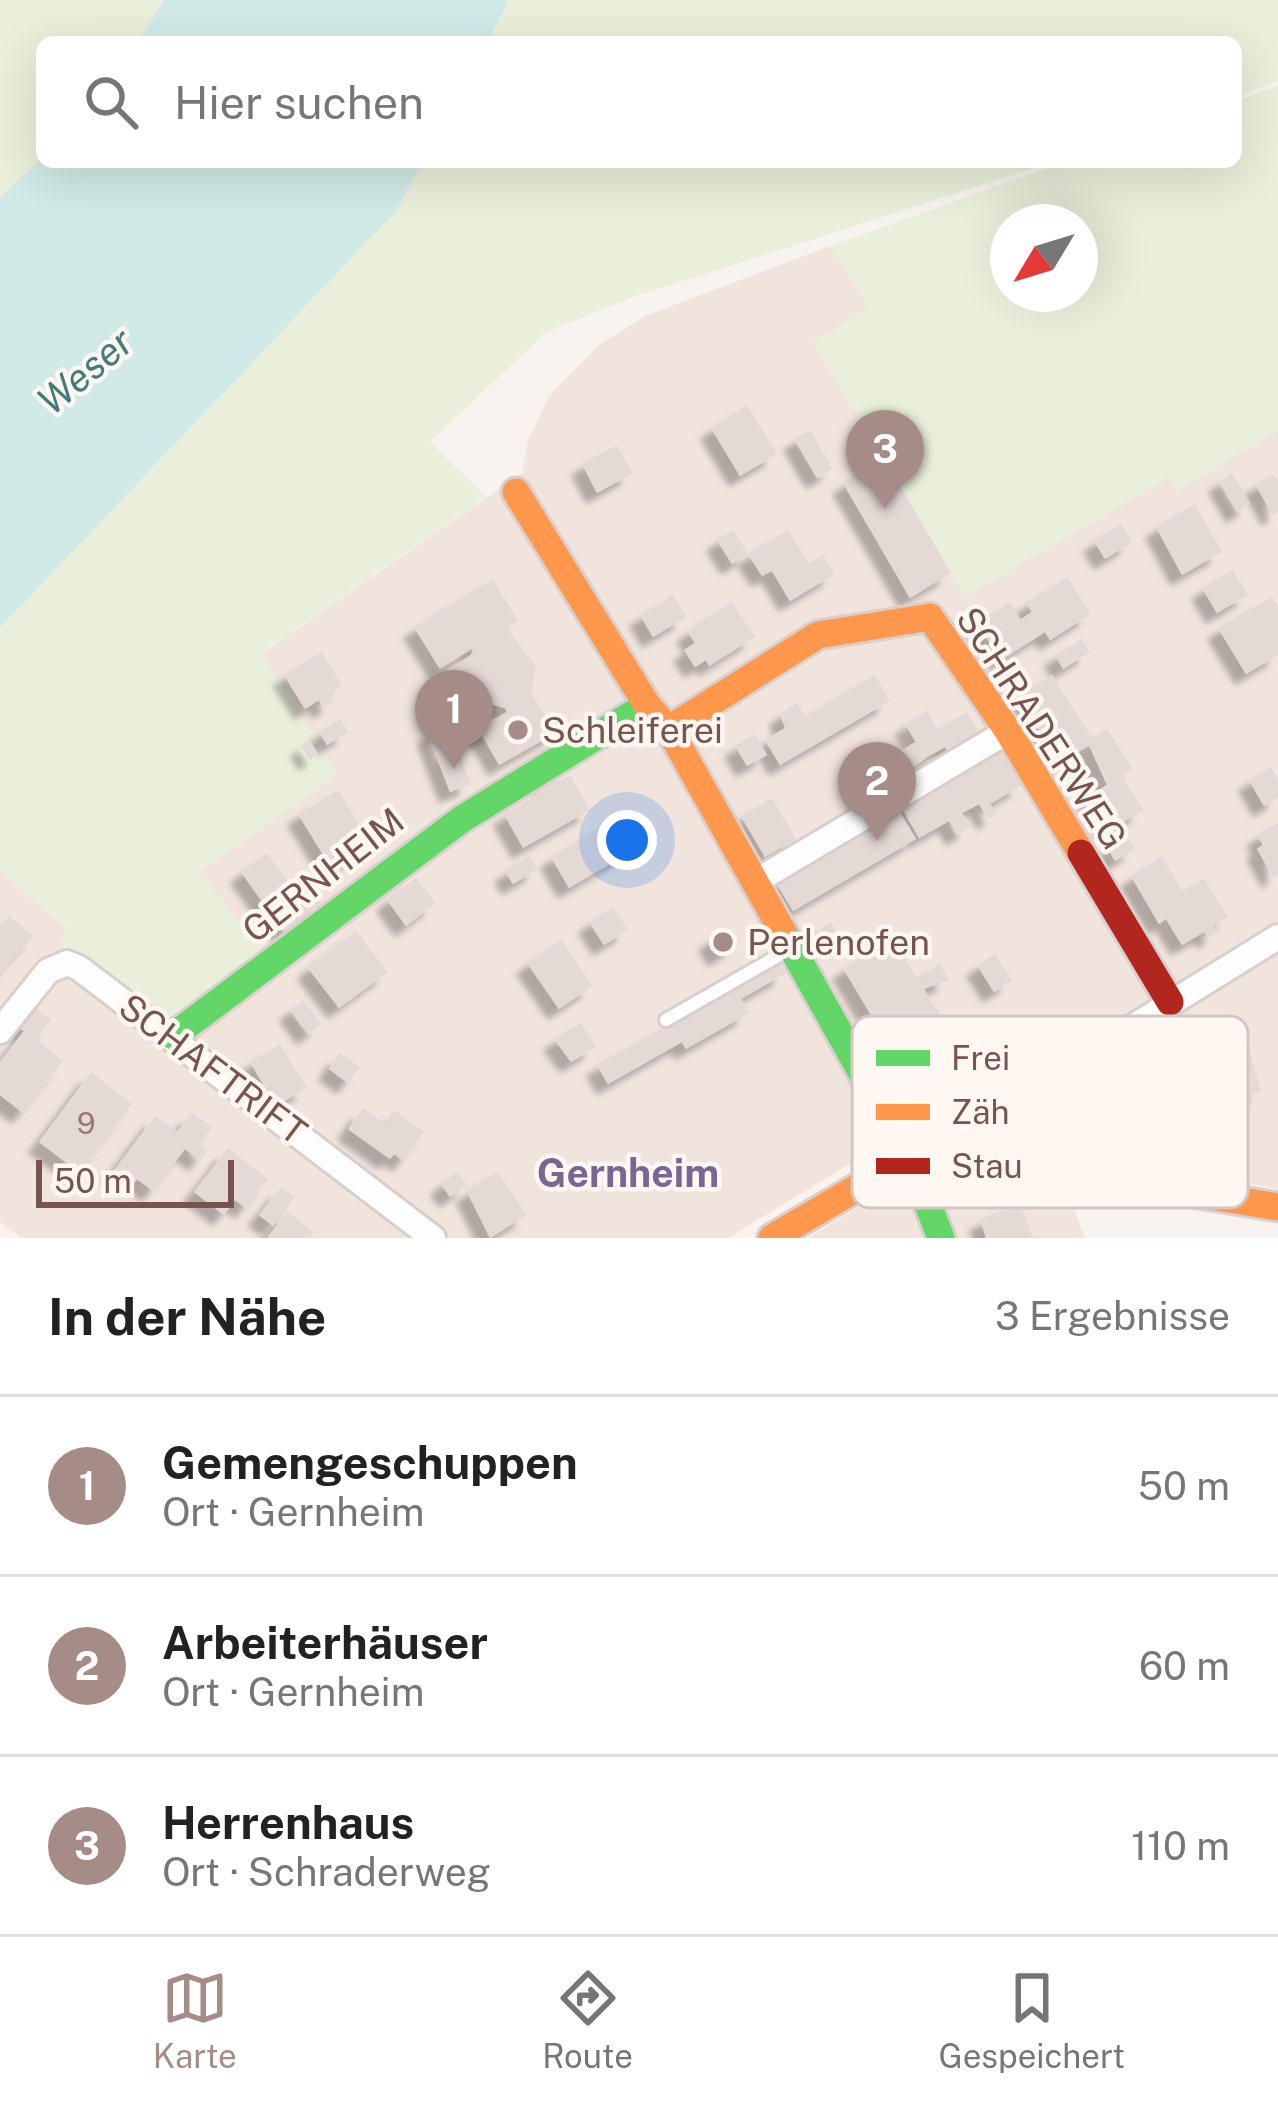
<!DOCTYPE html>
<html lang="de">
<meta charset="utf-8">
<style>
body{margin:0;font-family:"Public Sans",sans-serif;background:#f2f2f2;color:#222}
.compass{position:absolute;left:990px;top:204px;width:108px;height:108px;border-radius:50%;background:#fff;box-shadow:0 12px 48px #0002;rotate:232deg}
.scale{position:absolute;left:36px;bottom:30px;width:198px;box-sizing:border-box;padding-left:12px;border:6px solid #78544e;border-top:0;font-size:33px;line-height:42px;white-space:nowrap;color:#78544e;-webkit-text-stroke:9px #fff7f2;paint-order:stroke}
.you{position:absolute;left:627px;top:840px;width:42px;height:42px;margin:-30px;border:9px solid #fff;border-radius:50%;background:#1a73e8;box-shadow:0 0 0 18px #1a73e833}
.badge{display:grid;place-items:center;width:78px;height:78px;border-radius:50%;background:#a58c86;color:#fff;font-size:39px;font-weight:700}
.pin{position:absolute;translate:-50% -99px;filter:drop-shadow(0 3px 6px #0008)}
.pin::after{content:'';position:absolute;top:63px;width:42px;height:36px;background:inherit;clip-path:polygon(0 0,100% 0,50% 100%)}
.list{margin:0;padding:0;list-style:none}
h2{display:flex;justify-content:space-between;align-items:center;height:156px;margin:0;padding:0 48px;font-size:51px}
h2 small{font-size:39px;font-weight:400;color:#767676}
.list li{display:grid;grid-template-columns:78px 1fr auto;gap:36px;align-items:center;box-sizing:border-box;height:180px;padding:0 48px;border-top:3px solid #e0e0e0}
.list b{display:block;font-size:45px;white-space:nowrap}
.list p{margin:0;font-size:39px;white-space:nowrap;color:#767676}
.list em{font-size:39px;font-style:normal;color:#767676}
.icon{flex:none;width:66px;height:66px;fill:none;stroke:currentColor;stroke-width:2;stroke-linecap:round;stroke-linejoin:round}
.map{position:relative;flex:none;width:1278px;height:1238px;overflow:hidden}
.search{position:absolute;background:#fff;box-shadow:0 12px 48px #0002;left:36px;right:36px;top:36px;height:132px;display:flex;align-items:center;gap:30px;box-sizing:border-box;padding:0 42px;border-radius:18px;color:#767676;font-size:45px}
.sheet{height:696px;background:#fff}
nav{display:flex;justify-content:space-around;align-items:center;box-sizing:border-box;height:168px;border-top:3px solid #e0e0e0;background:#fff;font-size:33px;color:#767676}
nav a{display:grid;justify-items:center;gap:6px}
nav .on{color:#a58c86}
.map>svg:first-child{display:block}
.residential{fill:#f1e4dd}
.green{fill:#e9efda;fill-rule:evenodd}
.water{fill:#d0eae7}
.building{fill:#e5d9d6;filter:url(#shadow)}
.lines{fill:none;stroke-linecap:round;stroke-linejoin:round}
.lane-casing{stroke:#d8cfcc;stroke-width:18}
.street-casing{stroke:#d8cfcc;stroke-width:30}
.fast-casing{stroke:#d9d0cd;stroke-width:33}
.slow-casing{stroke:#d9d0cd;stroke-width:33}
.jam-casing{stroke:#d9d0cd;stroke-width:33}
.lane{stroke:#fefdfd;stroke-width:12}
.street{stroke:#fefdfd;stroke-width:24}
.fast{stroke:#63d668;stroke-width:27}
.slow{stroke:#ff974d;stroke-width:27}
.jam{stroke:#b3261e;stroke-width:27}
.poi-dot{fill:#a58c86;stroke:#fff7f2;stroke-width:4.5}
.labels{text-anchor:middle;dominant-baseline:central;stroke-width:9;stroke-linejoin:round;paint-order:stroke}
.number-label{font-size:30px;fill:#957872}
.street-label{font-size:36px;fill:#78544e;stroke:#fff7f2}
.poi-label{font-size:36px;fill:#78544e;stroke:#fff7f2;text-anchor:start}
.water-label{font-size:39px;font-style:italic;fill:#417c7a;stroke:#fff7f2}
.neighbourhood-label{font-size:39px;font-weight:bold;fill:#7a6693;stroke:#fff7f2}
.key{fill:#fff7f2;stroke:#d6c6c1;stroke-width:3}
.key-label{font-size:33px;fill:#78544e}
</style>
<div class="map">
<svg width="1278" height="1238" viewBox="0 0 1278 1238">
<defs>
<filter id="shadow"><feDropShadow dx="-11" dy="11" stdDeviation="3" flood-color="#0004"/></filter>
</defs>
<rect width="100%" height="100%" fill="#f8f3ef"/>
<path class="residential" d="M830 246 930 404 1075 333 1177 490 1278 430V1189L936 1125 912 1126 728 1238H22L0 1222V871L68 929 60 945 266 954 199 873 261 654 522 473 528 441 549 396 600 344 645 316Z
M953 1176 1070 1198 1085 1238H808L877 1196Z"/>
<path class="green" d="M0 0H164L138 42H42V158L0 197Z
M509 0H1278V81L1236 97V42H487Z
M1278 86V430L1177 490 1168 478 965 597 813 342 869 308 830 246 1065 162H1236V101ZM1008 222H1080V294H1008Z
M422 162H1054L627 299 545 333 430 442 486 497 261 653 338 774 199 873 266 954 172 1028 59 944 68 928 0 871V628L396 210Z"/>
<path class="water" d="M164 0H509L487 42H138Z
M42 158V162H422L397 210 0 628V197Z"/>
<path class="building" d="M747 405 777 454 740 476 711 428Z
M810 430 833 469 817 478 794 439Z
M617 445 633 473 597 493 582 464Z
M884 459 951 573 910 598 843 483Z
M1232 473 1250 504 1237 512 1219 481Z
M1272 475 1278 480V512L1273 515 1255 484Z
M1195 504 1222 552 1182 575 1156 527Z
M1121 524 1132 542 1105 559 1094 541Z
M733 530 748 554 732 564 717 540Z
M788 530 809 563 823 555 835 574 790 601 772 571 762 576 748 554Z
M1233 570 1248 595 1217 613 1202 588Z
M1067 577 1091 614 1050 640 1045 632 1001 660 977 623 1010 602 1020 620 1032 612 1026 603Z
M493 579 518 621 506 628 536 666 531 693 557 732 499 765 478 728 507 712 505 708 480 701 453 718 431 681 471 655 473 648 440 669 414 627Z
M673 595 686 617 653 637 640 615Z
M1272 597 1278 607V655L1246 674 1218 628Z
M732 602 755 637 709 666 706 660 695 667 684 650 695 643 687 631Z
M1082 639 1090 652 1063 669 1055 655Z
M322 652 342 686 329 695 333 702 323 708 319 700 305 709 284 675Z
M875 675 890 701 780 765 765 740 785 728 780 714 797 703 805 716Z
M1052 675 1092 738 1107 729 1133 769 1122 776 1143 810 1109 831 1088 797 1107 785 1089 745 1064 761 1025 712 1030 709 1021 695Z
M927 711 938 729 967 712 978 731 949 754 945 747 927 757 903 775 906 779 869 800 855 776 916 742 905 724Z
M340 719 348 732 327 745 319 732Z
M439 727 448 750 457 747 471 784 450 792 427 732Z
M755 734 767 755 747 766 735 746Z
M309 740 318 754 310 760 301 746Z
M1000 748 1022 785 990 804 996 814 988 819 979 804 962 813 970 827 957 835 949 821 919 838 901 806Z
M1271 767 1278 779V798L1264 806 1249 780Z
M571 776 590 810 523 848 504 814 545 790 543 786Z
M338 790 372 845 332 869 298 814Z
M772 798 796 839 765 857 741 816Z
M897 808 916 839 793 911 775 881Z
M611 821 630 852 569 888 551 857Z
M1278 823V875L1273 877 1257 849 1263 845 1257 835Z
M1126 835 1135 849 1115 861 1107 847Z
M267 853 292 887 303 879 321 903 284 932 241 872Z
M530 856 538 869 513 884 505 871Z
M1162 857 1182 891 1204 878 1228 917 1213 926 1217 932 1208 938 1204 932 1182 945 1166 919 1159 924 1131 876Z
M416 878 436 903 406 926 387 900Z
M613 907 628 930 604 945 589 922Z
M9 916 34 936 0 973V927Z
M831 922 841 939 830 946 820 928Z
M727 928 737 945 719 956 709 939Z
M356 931 388 972 339 1008 308 968Z
M894 938 919 982 939 963 949 980 924 989 948 1029 897 1059 843 968Z
M561 940 593 986 559 1009 527 963Z
M995 954 1012 980 994 992 977 965Z
M779 962 786 973 741 999 749 1013 686 1049 682 1042 608 1084 597 1065Z
M303 1000 321 1024 308 1034 290 1010Z
M30 1004 51 1020 36 1039 63 1061 23 1113 0 1095V1062L24 1031 14 1024Z
M581 1023 596 1047 571 1062 554 1039Z
M1190 1033 1200 1057 1219 1051 1217 1045 1247 1043 1261 1091 1227 1101 1236 1131 1183 1147 1170 1101 1191 1095 1184 1073 1141 1090 1129 1059Z
M280 1044 307 1088 276 1106 250 1062Z
M340 1053 360 1067 348 1083 329 1069Z
M91 1072 132 1104 80 1173 39 1142Z
M363 1108 385 1124 394 1110 424 1132 404 1161 394 1154 390 1159 348 1129Z
M192 1112 212 1127 200 1143 208 1149 200 1160 185 1149 153 1191 137 1179 132 1186 113 1172 155 1116 177 1132Z
M228 1148 268 1179 246 1208 235 1200 224 1215 194 1192Z
M497 1171 527 1215 490 1238 467 1192Z
M457 1172 467 1185 450 1197 441 1184Z
M281 1187 295 1197 273 1226 259 1215Z
M1021 1204 1033 1238H986L980 1219Z
M287 1212 314 1232 309 1238H267Z"/>
<g class="lines">
<defs>
<path id="lane" d="M666 1020 790 949"/>
<path id="street" d="M755 882 1008 731
M0 1031 48 971 67 963 79 968 433 1238
M966 1153 971 1127 1278 937"/>
<path id="fast" d="M783 932 911 1161 941 1238
M173 1036 462 819 647 705"/>
<path id="slow" d="M516 492 647 705 669 729 783 932
M669 729 818 635 930 617 1008 731 1081 853
M772 1238 884 1172 953 1153 1278 1207"/>
<path id="jam" d="M1081 853 1170 1002"/>
</defs>
<use href="#lane" class="lane-casing"/>
<use href="#street" class="street-casing"/>
<use href="#fast" class="fast-casing"/>
<use href="#slow" class="slow-casing"/>
<use href="#jam" class="jam-casing"/>
<use href="#lane" class="lane"/>
<use href="#street" class="street"/>
<use href="#fast" class="fast"/>
<use href="#slow" class="slow"/>
<use href="#jam" class="jam"/>
</g>
<g class="poi-dot">
<circle cx="518" cy="730" r="12"/>
<circle cx="723" cy="942" r="12"/>
</g>
<g class="labels">
<g class="number-label">
<text x="86" y="1123">9</text>
</g>
<g class="street-label">
<text transform="translate(1042 728) rotate(57)">SCHRADERWEG</text>
<text transform="translate(323 875) rotate(-38)">GERNHEIM</text>
<text transform="translate(213 1069) rotate(37)">SCHAFTRIFT</text>
</g>
<g class="poi-label">
<text x="542" y="730">Schleiferei</text>
<text x="747" y="942">Perlenofen</text>
</g>
<g class="water-label">
<text transform="translate(85 371) rotate(-40)">Weser</text>
</g>
<g class="neighbourhood-label">
<text x="628" y="1173">Gernheim</text>
</g>
</g>
<rect x="852" y="1016" width="396" height="192" rx="18" class="key"/>
<rect x="876" y="1050" width="54" height="16" fill="#63d668"/>
<rect x="876" y="1104" width="54" height="16" fill="#ff974d"/>
<rect x="876" y="1158" width="54" height="16" fill="#b3261e"/>
<g class="key-label">
<text x="951" y="1070">Frei</text>
<text x="951" y="1124">Zäh</text>
<text x="951" y="1178">Stau</text>
</g>
</svg>
<svg class="compass" viewBox="-18 -18 36 36"><path d="M0-13l5 13h-10z" fill="#e53935"/><path d="M0 13l5-13h-10z" fill="#767676"/></svg>
<div class="scale">50 m</div>
<div class="you"></div>
<div class="pin badge" style="left:454px;top:769px">1</div>
<div class="pin badge" style="left:877px;top:841px">2</div>
<div class="pin badge" style="left:885px;top:509px">3</div>
<div class="search"><svg class="icon" aria-label="search" viewBox="0 0 24 24"><circle cx="10" cy="10" r="6"/><path d="M15 15l6 6"/></svg>Hier suchen</div>
</div>
<section class="sheet">
<h2>In der Nähe<small>3 Ergebnisse</small></h2>
<ul class="list">
<li><span class="badge">1</span><div><b>Gemengeschuppen</b><p>Ort · Gernheim</p></div><em>50 m</em></li>
<li><span class="badge">2</span><div><b>Arbeiterhäuser</b><p>Ort · Gernheim</p></div><em>60 m</em></li>
<li><span class="badge">3</span><div><b>Herrenhaus</b><p>Ort · Schraderweg</p></div><em>110 m</em></li>
</ul>
</section>
<nav>
<a class="on"><svg class="icon" aria-label="map" viewBox="0 0 24 24"><path d="M3 6l6-2 6 2 6-2v14l-6 2-6-2-6 2zM9 4v14M15 6v14"/></svg>Karte</a>
<a><svg class="icon" aria-label="directions" viewBox="0 0 24 24"><path d="M12 3l9 9-9 9-9-9zM9 14v-3h6M13 9l2 2-2 2"/></svg>Route</a>
<a><svg class="icon" aria-label="saved" viewBox="0 0 24 24"><path d="M7 4h10v16l-5-4-5 4z"/></svg>Gespeichert</a>
</nav>
